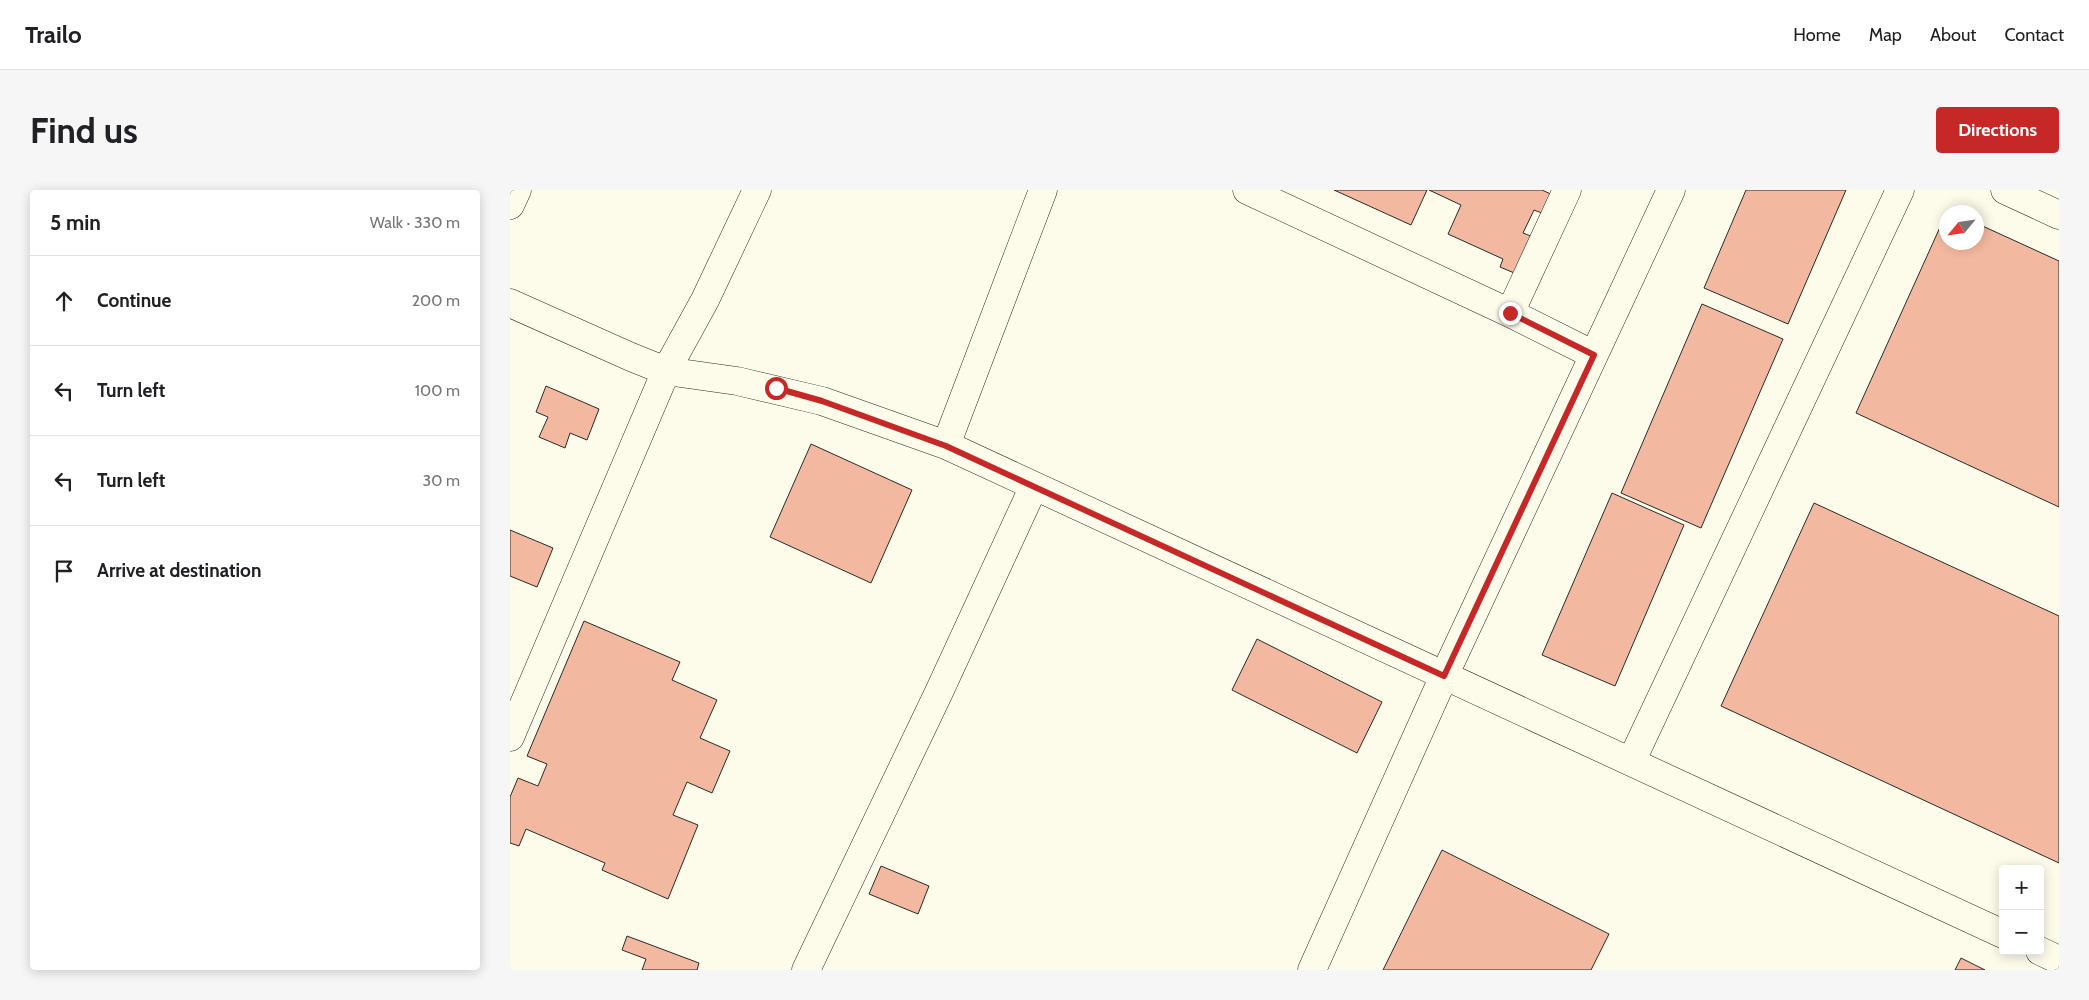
<!DOCTYPE html>
<meta charset="utf-8">
<style>
body{margin:0;font-family:Cabin,sans-serif;background:#f6f6f6;color:#202124}
.controls{position:absolute;right:15px;bottom:15px;display:grid;overflow:hidden;border-radius:5px;box-shadow:0 2px 12px #0003}
.controls button{width:45px;height:45px;display:grid;place-items:center;padding:0;border:0;border-bottom:1px solid #e0e0e0;background:#fff;color:#202124;font:25px sans-serif}
.compass{position:absolute;left:1429px;top:15px;width:45px;height:45px;border-radius:50%;background:#fff;box-shadow:0 2px 12px #0003;rotate:241deg}
.stop{position:absolute;width:15px;height:15px;margin:-11px;border:4px solid #c62828;border-radius:50%;background:#fff}
.stop.end{background:#c62828;border-color:#fff;box-shadow:0 1px 5px #0008}
.list{margin:0;padding:0;list-style:none}
h2{display:flex;justify-content:space-between;align-items:center;height:65px;margin:0;padding:0 20px;font-size:21px}
h2 small{font-size:16px;font-weight:400;color:#757577}
.list li{display:grid;grid-template-columns:32px 1fr auto;gap:15px;align-items:center;box-sizing:border-box;height:90px;padding:0 20px;border-top:1px solid #e0e0e0}
.list b{display:block;font-size:19px;white-space:nowrap}
.list em{font-size:16px;font-style:normal;color:#757577}
.icon{flex:none;width:28px;height:28px;fill:none;stroke:currentColor;stroke-width:2;stroke-linecap:round;stroke-linejoin:round}
.map{position:relative;flex:none;width:1549px;height:780px;overflow:hidden;border-radius:5px}
header{display:flex;align-items:center;gap:30px;box-sizing:border-box;height:70px;padding:0 25px;background:#fff;border-bottom:1px solid #e0e0e0}
header strong{font-size:24px}
nav{display:flex;gap:28px;margin-inline-start:auto;font-size:18px}
.intro{display:flex;align-items:center;justify-content:space-between;box-sizing:border-box;height:120px;padding:0 30px}
h1{margin:0;font-size:35px}
.button{padding:12px 22px;border-radius:5px;background:#c62828;color:#fff;font-size:18px;font-weight:700}
main{display:flex;gap:30px;padding:0 30px}
aside{flex:1;background:#fff;border-radius:5px;box-shadow:0 2px 12px #0003}
.map>svg:first-child{display:block}
.building{fill:#f2b8a0;stroke:#2b2b2b}
.lines{fill:none;stroke-linecap:round;stroke-linejoin:round}
.minor-casing{stroke:#2b2b2b;stroke-width:29}
.minor{stroke:#fdfbea;stroke-width:28}
.route{stroke:#c62828;stroke-width:6}
</style>
<header>
<strong>Trailo</strong>
<nav><a>Home</a><a>Map</a><a>About</a><a>Contact</a></nav>
</header>
<div class="intro"><h1>Find us</h1><a class="button">Directions</a></div>
<main>
<aside>
<h2>5 min<small>Walk · 330 m</small></h2>
<ul class="list">
<li><svg class="icon" aria-label="ahead" viewBox="0 0 24 24"><path d="M12 20V5M6 11l6-6 6 6"/></svg><div><b>Continue</b></div><em>200 m</em></li>
<li><svg class="icon" aria-label="left" viewBox="0 0 24 24"><path d="M17 20v-9H6M10 6l-5 5 5 5"/></svg><div><b>Turn left</b></div><em>100 m</em></li>
<li><svg class="icon" aria-label="left" viewBox="0 0 24 24"><path d="M17 20v-9H6M10 6l-5 5 5 5"/></svg><div><b>Turn left</b></div><em>30 m</em></li>
<li><svg class="icon" aria-label="arrive" viewBox="0 0 24 24"><path d="M6 21V4h12l-3 4 3 4H6"/></svg><div><b>Arrive at destination</b></div></li>
</ul>
</aside>
<div class="map">
<svg width="1549" height="780" viewBox="0 0 1549 780">
<rect width="100%" height="100%" fill="#fdfbea"/>
<path class="building" d="M824 0H917L901 35Z
M919 0H1032L1045 6 1037 25 1024 20 1013 43 1026 48 1009 85 990 77 993 69 938 44 951 15Z
M1236 0H1336L1278 134 1194 98Z
M1436 24V52H1466V33L1549 71V317L1346 223Z
M1192 114 1273 149 1191 338 1111 303Z
M36 196 89 219 77 250 60 243 55 258 29 247 38 227 26 222Z
M301 254 402 300 361 393 260 347Z
M1102 303 1174 335 1105 496 1032 465Z
M1304 313 1549 426V673L1211 516Z
M0 340 43 358 27 397 0 386Z
M74 431 170 472 162 490 207 510 190 548 220 561 202 603 177 592 163 625 188 635 158 709 92 680 95 673 16 639 9 656 0 653V607L8 588 28 596 37 574 17 566Z
M747 449 872 512 847 563 722 500Z
M932 660 1099 744 1081 780H873Z
M371 676 419 696 408 724 359 704Z
M117 746 189 773 187 780H132L136 769 112 760Z
M1451 768 1475 780H1445Z"/>
<g class="lines">
<defs>
<path id="minor" d="M737 0 1000 123 1084 165
M1495 0 1549 25
M0 15 7 0
M0 113 121 167 156 181 227 191 312 211 436 255 1493 744
M1000 123 1057 0
M436 255 533 0
M0 547 156 181 195 110 247 0
M1121 572 1390 0
M1530 761 1549 770
M296 780 429 502 524 296
M802 780 934 486 1161 0"/>
</defs>
<use href="#minor" class="minor-casing"/>
<use href="#minor" class="minor"/>
</g>
<g class="lines">
<path class="route" d="M266 198 312 211 436 256 934 486 1084 165 1000 123"/>
</g>
</svg>
<div class="controls">
<button>+</button>
<button>−</button>
</div>
<svg class="compass" viewBox="-18 -18 36 36"><path d="M0-13l5 13h-10z" fill="#e53935"/><path d="M0 13l5-13h-10z" fill="#757577"/></svg>
<div class="stop" style="left:266px;top:198px"></div>
<div class="stop end" style="left:1000px;top:123px"></div>
</div>
</main>
